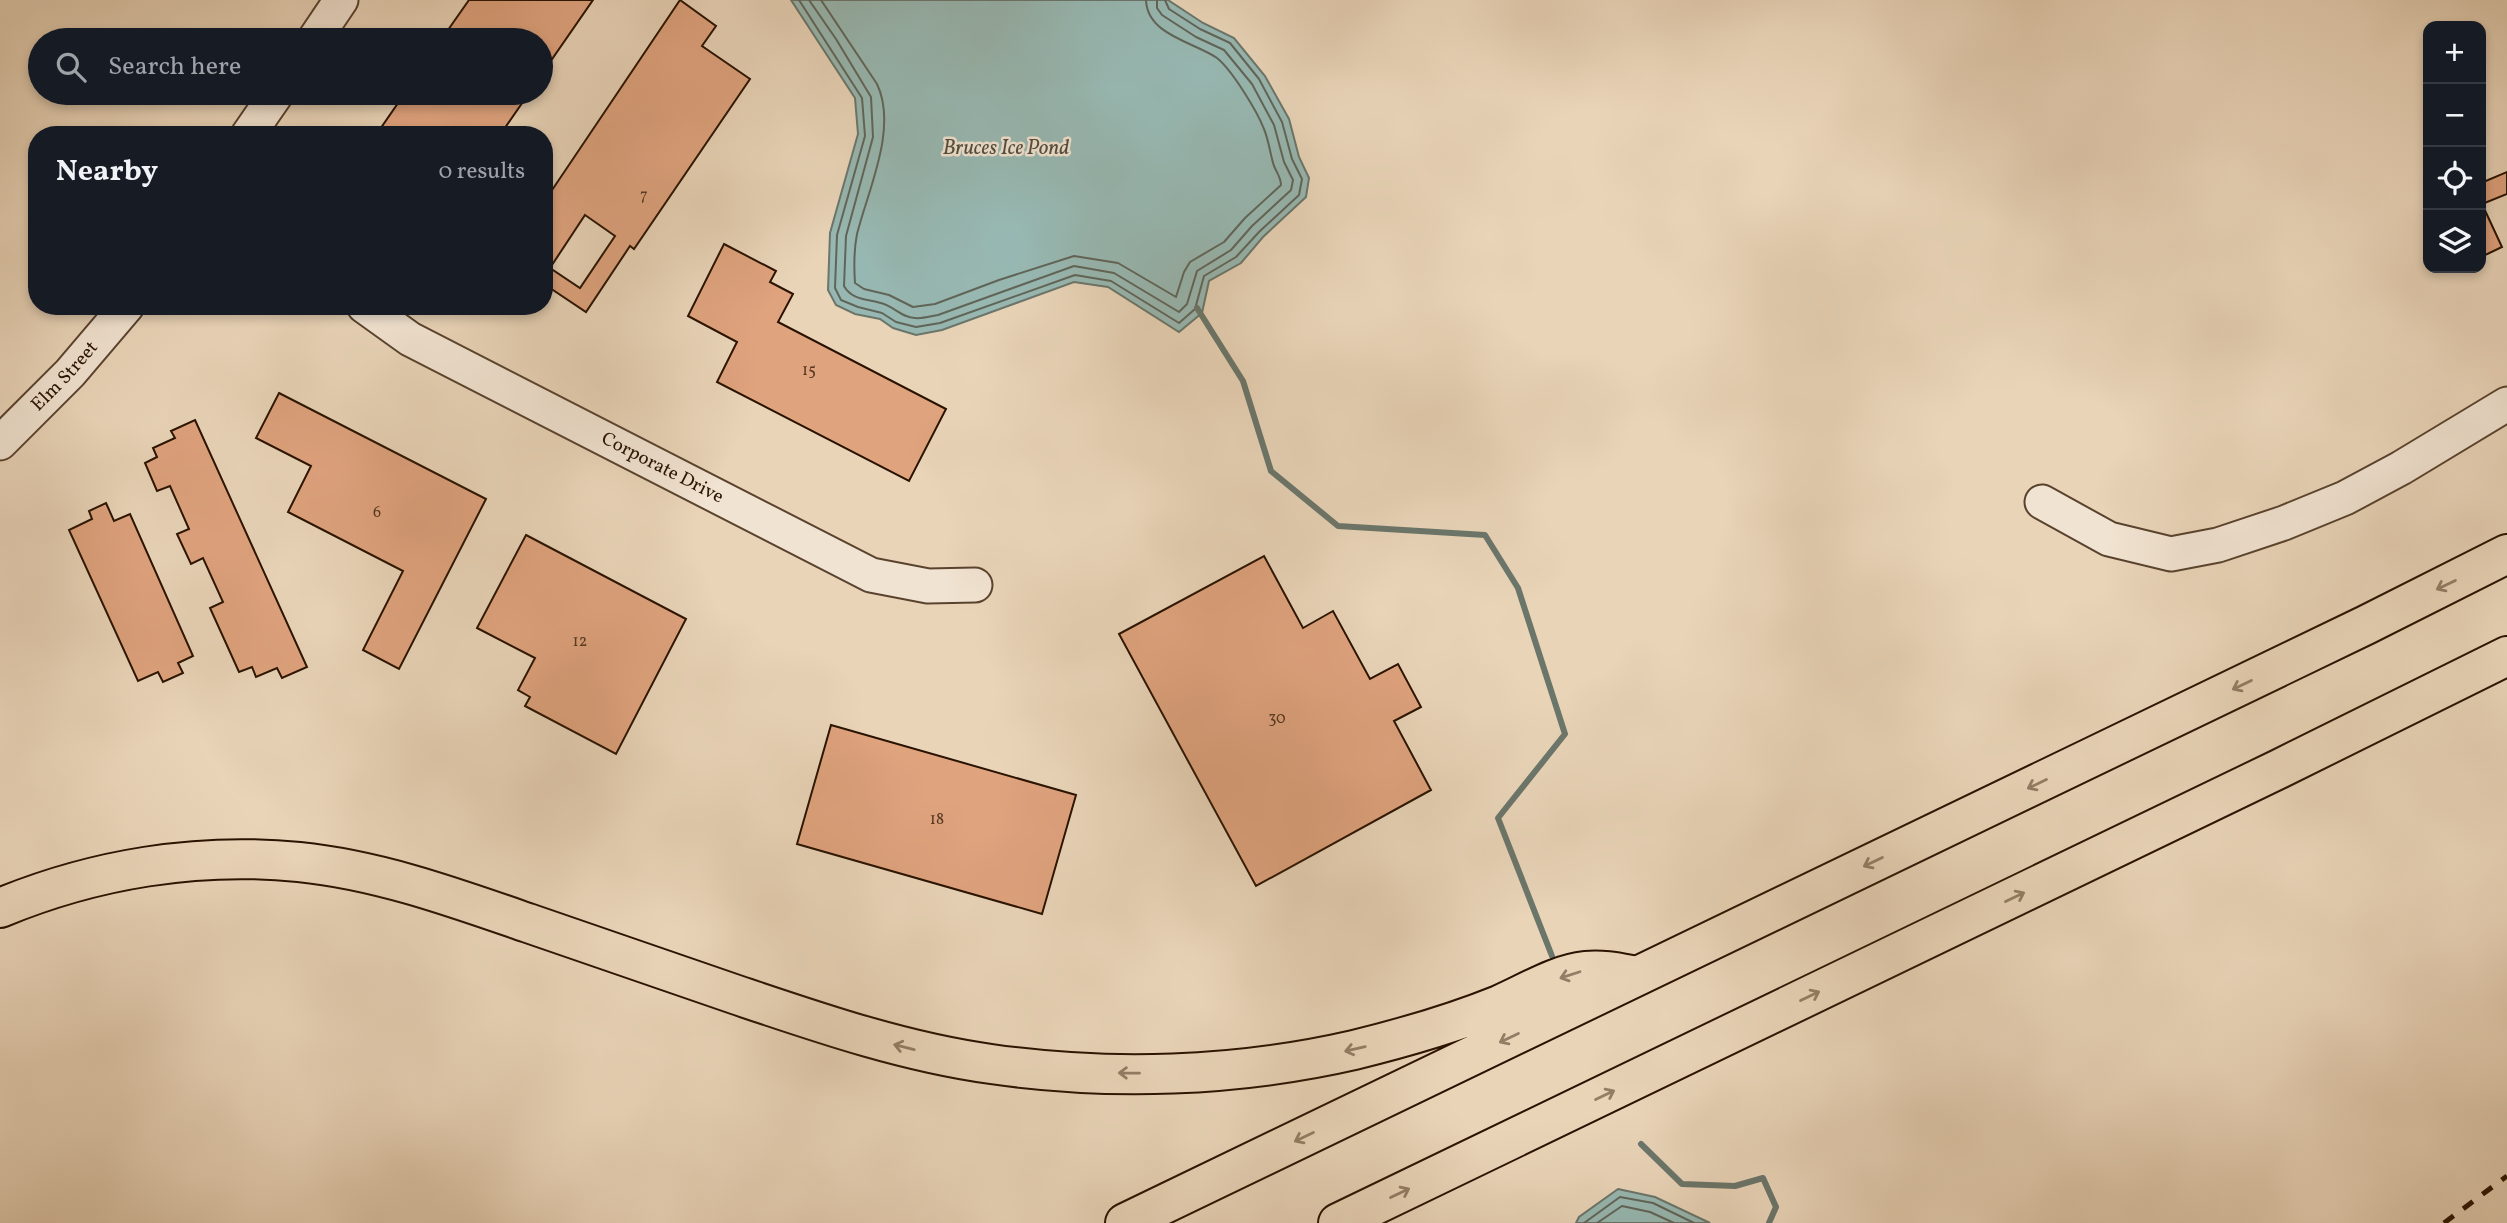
<!DOCTYPE html>
<meta charset="utf-8">
<style>
body{margin:0;font-family:Vollkorn,serif;background:#242831;color:#f1f3f6}
.controls{position:absolute;right:21px;top:21px;display:grid;overflow:hidden;border-radius:14px;box-shadow:0 4px 10px #0003}
.controls button{width:63px;height:63px;display:grid;place-items:center;padding:0;border:0;border-bottom:2px solid #363941;background:#171b24;color:#f1f3f6;font:35px sans-serif}
.list{margin:0;padding:0;list-style:none}
h2{display:flex;justify-content:space-between;align-items:center;height:91px;margin:0;padding:0 28px;font-size:30px}
h2 small{font-size:23px;font-weight:400;color:#9ea1a6}
.icon{flex:none;width:38px;height:38px;fill:none;stroke:currentColor;stroke-width:2;stroke-linecap:round;stroke-linejoin:round}
.map{position:relative;flex:none;width:2507px;height:1223px;overflow:hidden}
.search{position:absolute;background:#171b24;box-shadow:0 4px 10px #0003;left:28px;top:28px;width:525px;height:77px;display:flex;align-items:center;gap:18px;box-sizing:border-box;padding:0 24px;border-radius:38px;color:#9ea1a6;font-size:26px}
.panel{position:absolute;background:#171b24;box-shadow:0 4px 10px #0003;left:28px;top:126px;width:525px;height:189px;border-radius:28px}
.map>svg:first-child{display:block}
.water{fill:#97b8b2;stroke:#6b766b;stroke-width:2}
.lines{fill:none;stroke-linecap:round;stroke-linejoin:round}
.shore{stroke:#606559;stroke-width:2}
.stream{stroke:#6b766b;stroke-width:6}
.building{fill:#dfa37e;stroke:#291200;stroke-width:2;fill-rule:evenodd}
.minor-casing{stroke:#59422e;stroke-width:37}
.highway-casing{stroke:#291200;stroke-width:42}
.minor{stroke:#f1e3d1;stroke-width:33}
.highway{stroke:#e9d4b8;stroke-width:38}
.rail{stroke:#291200;stroke-width:5;stroke-dasharray:12 12;stroke-linecap:butt}
.oneway{stroke:#937d65}
.labels{text-anchor:middle;dominant-baseline:central;stroke-width:5;stroke-linejoin:round;paint-order:stroke}
.number-label{font-size:16px;fill:#563620}
.street-label{font-size:19px;fill:#291200;stroke:#f1e3d1}
.water-label{font-size:21px;font-style:italic;fill:#504c3e;stroke:#f1e3d1}
</style>
<div class="map">
<svg width="2507" height="1223" viewBox="0 0 2507 1223">
<rect width="100%" height="100%" fill="#e9d4b8"/>
<filter id="stains"><feTurbulence type="fractalNoise" baseFrequency=".00286" numOctaves="4"/><feColorMatrix values="0 0 0 0 .2 0 0 0 0 .09 0 0 0 0 .02 0 0 0 .5 -.17"/></filter>
<radialGradient id="worn" r=".72"><stop offset=".6" stop-color="#630" stop-opacity="0"/><stop offset="1" stop-color="#630" stop-opacity=".3"/></radialGradient>
<path class="water" d="M791 0H1168L1203 23 1234 38 1265 76 1289 119 1299 157 1309 178 1306 197 1263 237 1241 263 1209 281 1202 313 1179 332 1108 287 1074 282 942 330 916 335 893 328 880 319 855 314 836 305 828 290 830 233 858 134 855 98Z
M1618 1189 1655 1197 1710 1223H1576L1579 1217Z"/>
<g class="lines">
<path class="shore" d="M799 0 862 98 865 136 837 235 835 288 841 300 858 307 882 313 896 322 916 327 940 323 1075 275 1111 281 1179 323 1195 309 1204 276 1236 257 1259 232 1299 195 1302 179 1292 159 1282 122 1259 79 1230 43 1200 29 1169 9 1165 0
M809 0 836 39 871 97 873 137 846 236 844 286C852 301 870 299 884 304 895 308 903 318 915 318 923 319 931 316 938 315L1074 266 1114 273 1179 312 1187 304 1197 271 1231 250 1252 226 1291 190 1293 180 1284 162 1274 125 1252 84 1224 50 1196 37 1162 15 1157 8V0
M821 0 877 84C898 128 868 190 857 234 854 249 854 268 855 283L864 289 889 295 913 307 935 304 999 280 1074 256 1118 263 1176 297 1184 272 1190 262 1224 242 1245 218 1281 185C1281 178 1277 173 1274 166 1270 154 1269 141 1264 129 1257 111 1232 70 1217 58 1194 42 1147 35 1146 0
M1584 1223 1620 1197 1653 1203 1694 1223
M1597 1223 1622 1206 1650 1212 1674 1223"/>
<path class="stream" d="M1197 308 1243 381 1271 471 1338 526 1485 535 1518 588 1565 734 1498 818 1552 956
M1641 1144 1682 1184 1735 1186 1763 1178 1776 1207 1769 1223"/>
</g>
<path class="building" d="M469 0H593L541 75V40H441Z
M680 0 716 26 702 46 750 79 634 249 630 246 586 312 544 284V202ZM585 215 615 236 580 288 550 268Z
M405 93H529L500 135H376Z
M2507 172V194L2482 204 2502 247 2481 257V183Z
M724 244 776 271 770 282 793 294 778 322 946 409 909 481 717 382 737 342 688 316Z
M279 393 486 499 399 669 363 650 403 571 288 512 311 466 256 438Z
M195 420 307 667 282 678 277 668 256 677 252 667 239 672 210 608 223 602 203 558 191 564 177 534 189 529 170 486 157 491 145 463 157 457 153 448 175 438 171 431Z
M106 503 114 521 130 514 193 656 178 663 183 673 163 682 158 672 138 681 69 530 92 519 89 511Z
M526 535 686 619 616 754 525 706 530 697 518 690 535 658 477 628Z
M1264 556 1303 628 1333 611 1370 679 1398 664 1421 707 1394 721 1431 790 1256 886 1119 634Z
M831 725 1076 795 1042 914 797 844Z"/>
<g class="lines">
<defs>
<g id="minor">
<path d="M314 40 341 0"/>
<path d="M248 135 277 93"/>
<path id="s1" d="M364 306 410 339 871 575 928 586 975 585"/>
<path id="s2" d="M0 443 70 373 127 306"/>
<path d="M2042 502 2109 539 2171 554 2218 545 2284 523 2345 498 2401 468 2507 404"/>
</g>
<path id="highway" d="M0 908C94 869 197 852 299 862 378 870 453 897 528 923 598 947 667 971 737 995 820 1023 904 1052 991 1064 1110 1081 1236 1077 1354 1050 1403 1038 1452 1024 1499 1005 1527 993 1556 974 1586 971 1603 969 1620 973 1637 976
M1125 1223 2366 625 2507 554
M1338 1223 2279 769 2507 656"/>
</defs>
<use href="#minor" class="minor-casing"/>
<use href="#highway" class="highway-casing"/>
<use href="#minor" class="minor"/>
<use href="#highway" class="highway"/>
<path class="rail" d="M2444 1223 2507 1176"/>
</g>
<defs><path id="oneway-shaft" d="M-6 0H5M1.5-3L5.5 0L1.5 3" fill="none" stroke-width="1.6" stroke-linecap="round" stroke-linejoin="round" transform="scale(1.75)"/></defs>
<g class="oneway">
<use href="#oneway-shaft" transform="translate(2446 585) rotate(154)"/>
<use href="#oneway-shaft" transform="translate(2242 685) rotate(154)"/>
<use href="#oneway-shaft" transform="translate(2037 784) rotate(154)"/>
<use href="#oneway-shaft" transform="translate(1873 862) rotate(154)"/>
<use href="#oneway-shaft" transform="translate(2015 897) rotate(-26)"/>
<use href="#oneway-shaft" transform="translate(1570 975) rotate(162)"/>
<use href="#oneway-shaft" transform="translate(1810 996) rotate(-26)"/>
<use href="#oneway-shaft" transform="translate(1509 1038) rotate(154)"/>
<use href="#oneway-shaft" transform="translate(904 1047) rotate(-166)"/>
<use href="#oneway-shaft" transform="translate(1355 1049) rotate(167)"/>
<use href="#oneway-shaft" transform="translate(1129 1073) rotate(-179)"/>
<use href="#oneway-shaft" transform="translate(1605 1095) rotate(-26)"/>
<use href="#oneway-shaft" transform="translate(1304 1137) rotate(154)"/>
<use href="#oneway-shaft" transform="translate(1400 1193) rotate(-26)"/>
</g>
<g class="labels">
<g class="number-label">
<text x="644" y="196">7</text>
<text x="809" y="371">15</text>
<text x="377" y="513">6</text>
<text x="580" y="642">12</text>
<text x="1277" y="719">30</text>
<text x="937" y="820">18</text>
</g>
<g class="street-label">
<text stroke="none"><textPath href="#s2" startOffset="93">Elm Street</textPath></text>
<text stroke="none"><textPath href="#s1" startOffset="340">Corporate Drive</textPath></text>
</g>
<g class="water-label">
<text x="1006" y="148">Bruces Ice Pond</text>
</g>
</g>
<rect width="100%" height="100%" filter="url(#stains)"/>
<rect width="100%" height="100%" fill="url(#worn)"/>
</svg>
<div class="controls">
<button>+</button>
<button>−</button>
<button><svg class="icon" aria-label="locate" viewBox="0 0 24 24"><circle cx="12" cy="12" r="6"/><path d="M12 2v4M12 18v4M2 12h4M18 12h4"/></svg></button>
<button><svg class="icon" aria-label="layers" viewBox="0 0 24 24"><path d="M12 4l9 5-9 5-9-5zM3 14l9 5 9-5"/></svg></button>
</div>
<div class="search"><svg class="icon" aria-label="search" viewBox="0 0 24 24"><circle cx="10" cy="10" r="6"/><path d="M15 15l6 6"/></svg>Search here</div>
<section class="panel">
<h2>Nearby<small>0 results</small></h2>
<ul class="list">
</ul>
</section>
</div>
